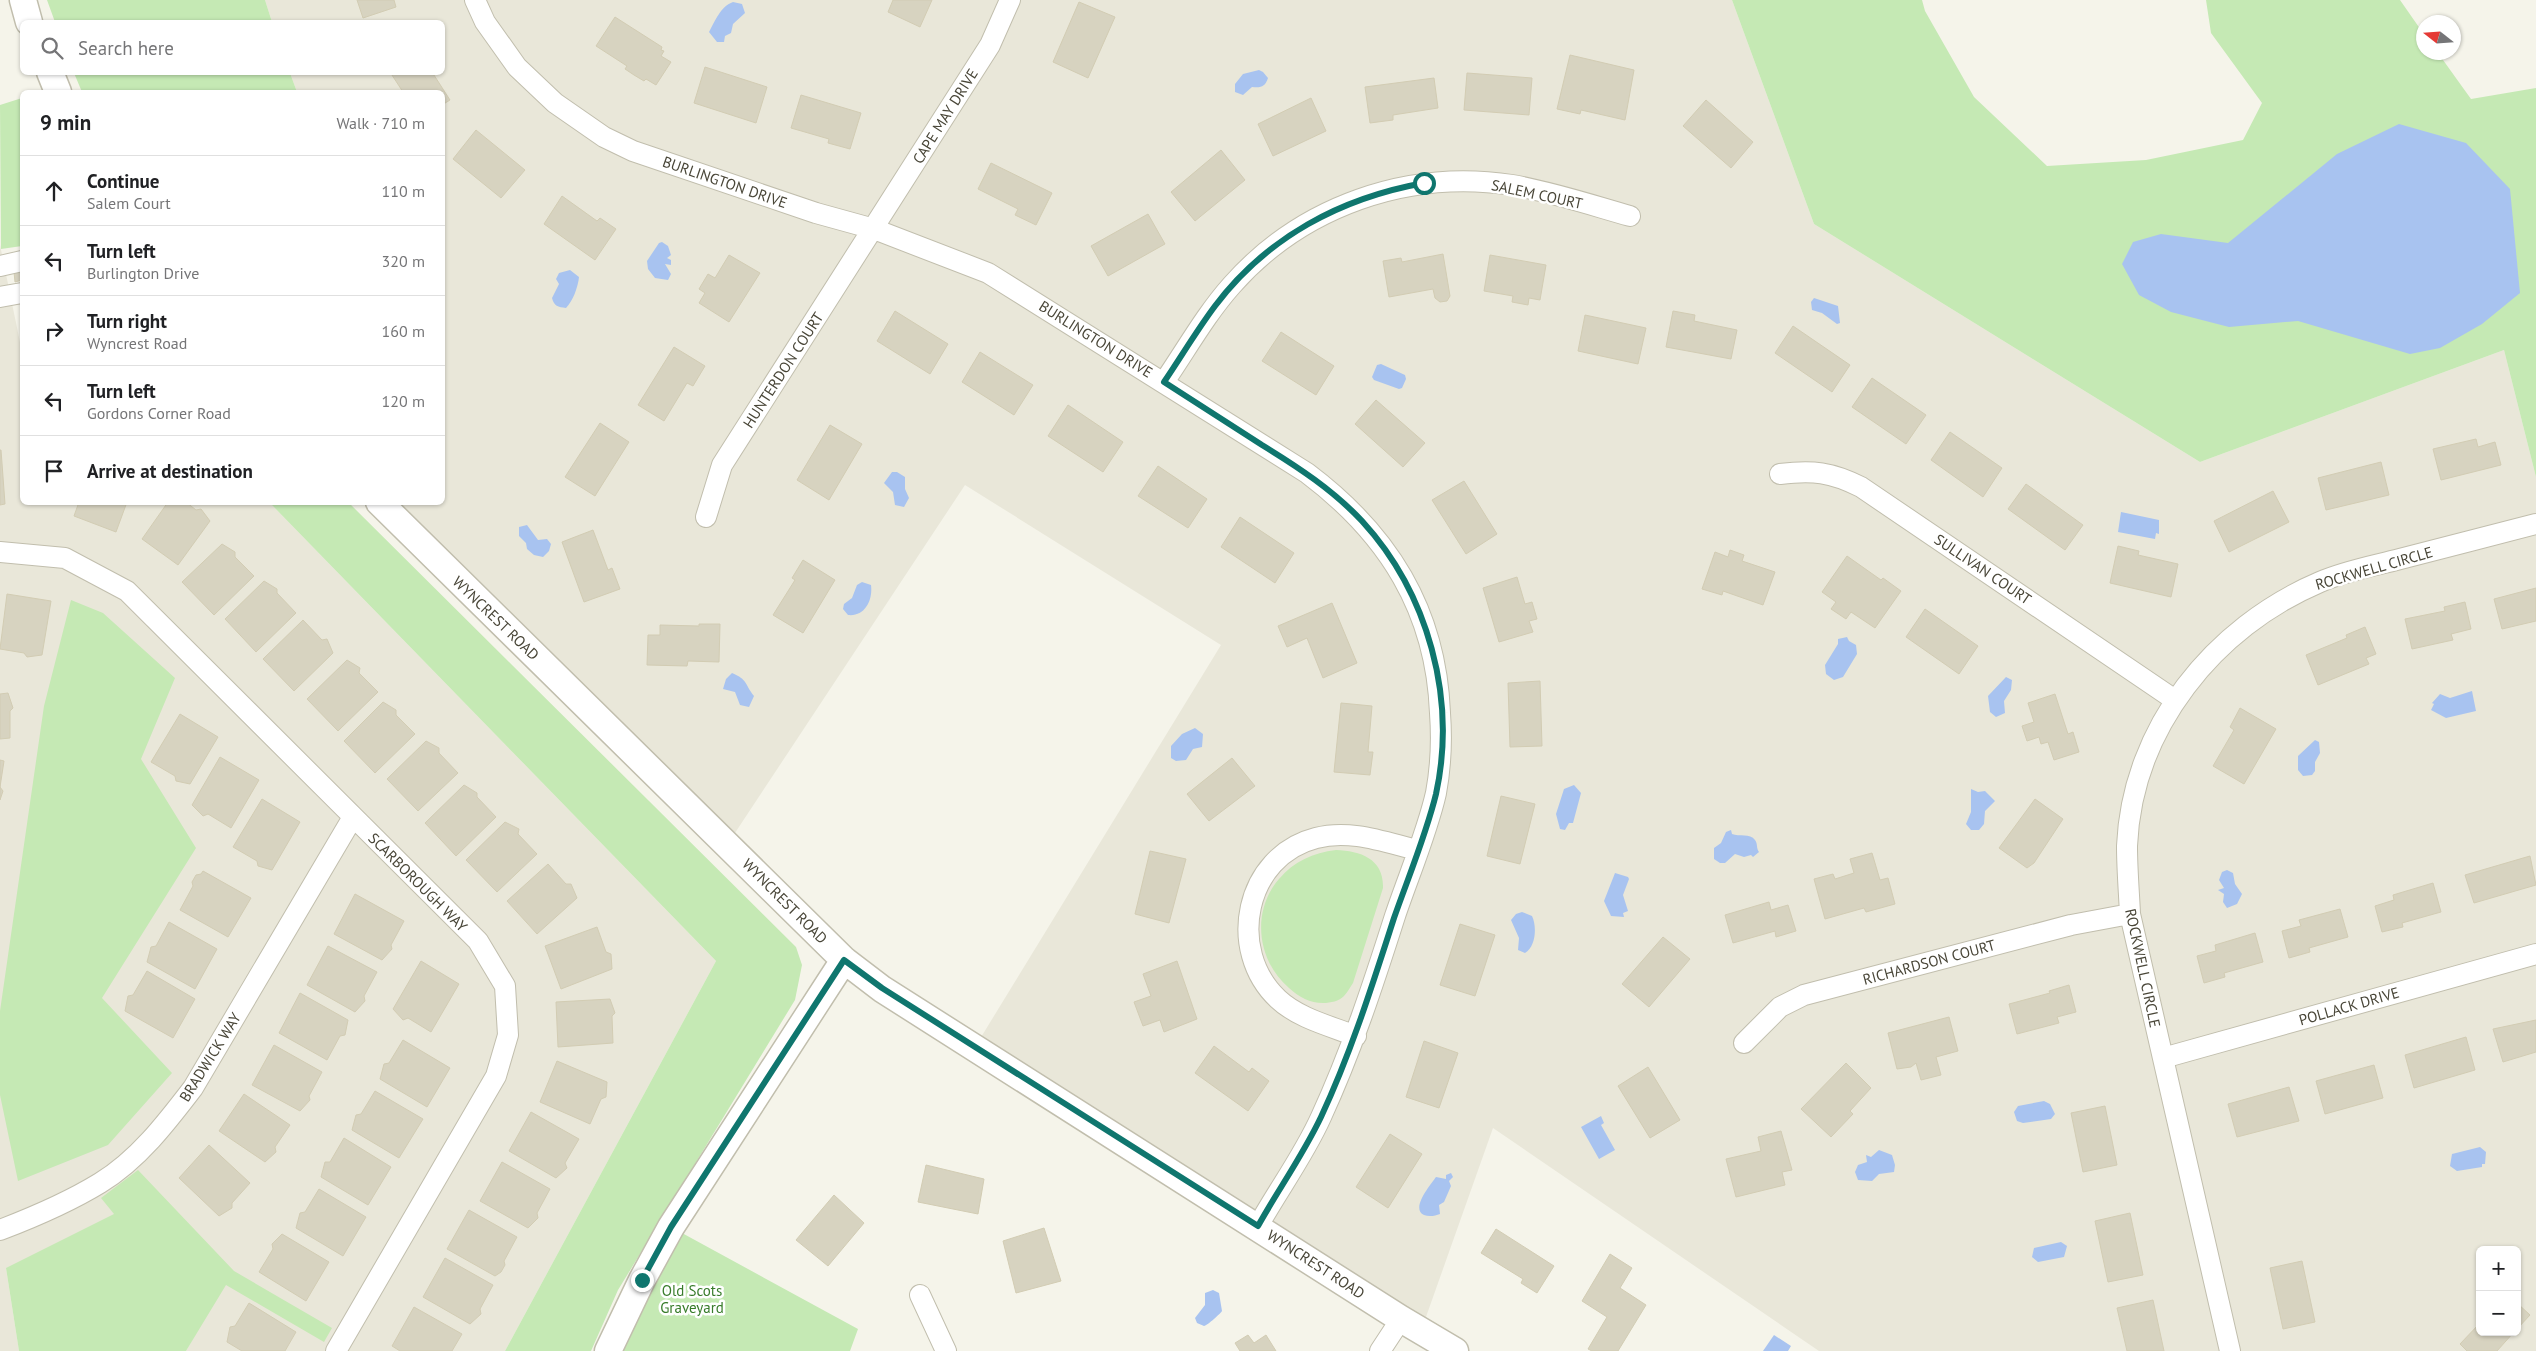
<!DOCTYPE html>
<meta charset="utf-8">
<style>
body{margin:0;font-family:"PT Sans",sans-serif;background:#f6f6f6;color:#202124}
.controls{position:absolute;right:15px;bottom:15px;display:grid;overflow:hidden;border-radius:8px;box-shadow:0 1px 4px #0004}
.controls button{width:45px;height:45px;display:grid;place-items:center;padding:0;border:0;border-bottom:1px solid #e0e0e0;background:#fff;color:#202124;font:25px sans-serif}
.compass{position:absolute;left:2416px;top:15px;width:45px;height:45px;border-radius:50%;background:#fff;box-shadow:0 1px 4px #0004;rotate:287deg}
.stop{position:absolute;width:15px;height:15px;margin:-11px;border:4px solid #0f766e;border-radius:50%;background:#fff}
.stop.end{background:#0f766e;border-color:#fff;box-shadow:0 1px 5px #0008}
.list{margin:0;padding:0;list-style:none}
h2{display:flex;justify-content:space-between;align-items:center;height:65px;margin:0;padding:0 20px;font-size:21px}
h2 small{font-size:16px;font-weight:400;color:#757577}
.list li{display:grid;grid-template-columns:32px 1fr auto;gap:15px;align-items:center;box-sizing:border-box;height:70px;padding:0 20px;border-top:1px solid #e0e0e0}
.list b{display:block;font-size:19px;white-space:nowrap}
.list p{margin:0;font-size:16px;white-space:nowrap;color:#757577}
.list em{font-size:16px;font-style:normal;color:#757577}
.icon{flex:none;width:28px;height:28px;fill:none;stroke:currentColor;stroke-width:2;stroke-linecap:round;stroke-linejoin:round}
.map{position:relative;flex:none;width:2536px;height:1351px;overflow:hidden}
.search{position:absolute;background:#fff;box-shadow:0 1px 4px #0004;left:20px;top:20px;width:425px;height:55px;display:flex;align-items:center;gap:12px;box-sizing:border-box;padding:0 18px;border-radius:8px;color:#757577;font-size:19px}
.panel{position:absolute;background:#fff;box-shadow:0 1px 4px #0004;left:20px;top:90px;width:425px;height:415px;border-radius:8px}
.map>svg:first-child{display:block}
.residential{fill:#e9e7d9;fill-rule:evenodd}
.green{fill:#c5e9b4}
.water{fill:#a8c3f0}
.building{fill:#d7d3c0;stroke:#d2ccb3}
.lines{fill:none;stroke-linecap:round;stroke-linejoin:round}
.minor-casing{stroke:#c1bead;stroke-width:22}
.tertiary-casing{stroke:#c1bead;stroke-width:29}
.minor{stroke:#fff;stroke-width:20}
.tertiary{stroke:#fff;stroke-width:26}
.route{stroke:#0f766e;stroke-width:6}
.labels{text-anchor:middle;dominant-baseline:central;stroke-width:5;stroke-linejoin:round;paint-order:stroke}
.street-label{font-size:15px;fill:#494638;stroke:#fff}
.park-label{font-size:15px;fill:#387c2b;stroke:#fff}
</style>
<div class="map">
<svg width="2536" height="1351" viewBox="0 0 2536 1351">
<rect width="100%" height="100%" fill="#f5f4ea"/>
<path class="residential" d="M265 0H1732L1814 224 2200 462 2504 350 2536 477V1351H1819L1493 1128 1421 1331 975 1047 1221 645 965 485 727 845 379 503 442 502V92H297L290 73 442 72V22H272ZM2480 1250H2517V1332H2480Z
M0 245 22 352V502L270 503 716 961 505 1351H186L204 1319 6 1268 19 1351H0Z"/>
<path class="green" d="M47 0H265L272 22H55Z
M1732 0H1922L1925 11 1974 97 2047 166 2146 160 2243 140 2262 103 2211 33 2206 0H2400L2423 33 2424 52 2438 53 2471 99 2536 88V477L2504 350 2200 462 1814 224Z
M74 73H290L297 92H82Z
M22 98V246L1 249 0 105Z
M270 503H349L796 947 802 965 795 1000 618 1290 591 1351H505L716 961Z
M71 600 103 613 175 678 141 759 196 848 102 998 172 1073 108 1145 18 1181 0 1095V1011L44 706Z
M1336 850C1361 851 1384 859 1383 888L1353 983C1350 987 1348 992 1344 996 1339 1001 1331 1003 1323 1003 1310 1003 1299 997 1289 988 1257 961 1251 911 1279 879 1294 861 1313 853 1336 850Z
M138 1170 234 1271 332 1328 324 1342 226 1285 186 1351H19L6 1268 114 1214 101 1198Z
M671 1227 858 1329 850 1351H608Z"/>
<path class="water" d="M733 2 742 4 745 13 733 24 731 33 725 36 724 42H717L709 32C715 21 721 6 733 2Z
M1259 70 1263 72 1268 78C1265 87 1261 88 1252 87L1243 95 1235 92V84L1243 74Z
M2399 124 2466 143 2510 189 2520 293 2482 324 2440 348 2410 354 2298 321 2229 327 2171 312 2139 295 2122 264 2133 242 2161 234 2228 243 2337 154Z
M662 242 668 246 671 255 667 258 671 260V265L665 264 671 274 668 280 655 278 648 269 647 261 659 243Z
M570 270 579 277C578 287 573 301 566 308 558 307 554 306 552 298L559 284 556 279 559 273Z
M1814 298 1838 306 1840 323 1837 324 1822 313 1812 310 1811 302Z
M1381 364 1405 375 1406 379 1402 388 1399 389 1374 380 1372 377 1377 365Z
M892 472H897L905 477V489L909 498 904 507 895 505 893 492 884 483Z
M2121 512 2159 520V534L2156 533 2155 539 2118 532Z
M527 525 538 540 547 539 551 544 549 551 543 557 534 555 527 549 526 543 519 536V527Z
M862 582 871 585C873 600 865 617 848 615L843 609 844 604 852 598 857 585Z
M1847 637 1849 641 1856 645 1857 654 1843 677 1834 680 1826 674 1825 665 1838 644V639Z
M732 673C748 680 744 683 754 696L749 707 740 705 735 692 723 689 726 679Z
M2006 677 2012 680 2011 690 2004 701 2005 713 1996 717 1990 712 1988 696Z
M2472 691 2476 711 2446 718 2431 710 2434 704 2432 703 2440 694 2450 698Z
M1195 728 1203 734 1202 747 1193 749 1186 760 1176 761 1171 758V746L1182 734Z
M2315 740 2319 742 2320 753 2315 762V771L2312 775 2303 776 2298 770V756Z
M1574 785 1581 793 1573 823H1569L1565 830 1560 829 1556 814 1564 789Z
M1971 789 1978 792 1985 791 1995 801 1985 811 1984 824 1979 830H1971L1966 824 1971 812Z
M1731 830 1732 834C1739 837 1750 833 1755 840 1758 844 1756 848 1759 852L1753 857 1751 855 1744 857 1735 854 1725 863H1720L1714 859V848L1721 843 1726 832Z
M2227 870 2233 873 2235 884 2242 894 2237 904 2227 908 2223 902 2224 894 2218 890 2224 888 2219 880 2222 872Z
M1615 873 1628 877 1629 879 1623 895 1628 911 1623 913 1624 917 1611 916 1604 901Z
M1522 912 1532 916C1537 926 1536 947 1525 953L1518 950 1519 938 1511 920 1516 914Z
M2044 1101 2050 1104 2055 1114 2051 1119 2023 1123 2017 1121 2014 1112 2018 1106Z
M1601 1116 1604 1123 1601 1125 1615 1150 1599 1159 1581 1127Z
M2480 1147 2486 1152 2485 1164H2482V1167L2457 1171 2450 1166 2452 1154Z
M1879 1150 1892 1155 1895 1165 1894 1172 1879 1174 1872 1181 1858 1180 1855 1172 1858 1165 1867 1162 1866 1155 1871 1157Z
M1451 1173 1453 1177 1449 1181 1451 1186 1444 1202 1439 1205 1440 1214C1435 1216 1429 1217 1424 1215 1410 1209 1431 1184 1436 1177L1446 1179V1175Z
M2061 1242 2067 1246 2064 1257 2038 1262 2032 1257 2034 1248Z
M1213 1290 1219 1293 1222 1311C1220 1314 1208 1325 1204 1326L1197 1323 1195 1318 1205 1305V1293Z
M1774 1335 1791 1346 1788 1351H1763Z"/>
<path class="building" d="M357 0H394L396 7 363 18Z
M893 0H932L920 27 888 12Z
M1079 2 1115 17 1088 78 1053 62Z
M615 17 662 47 661 50 664 51 661 56 671 62 656 85 646 79 644 81 634 75 625 69 627 66 596 46Z
M1570 55 1634 70 1625 120 1581 110 1580 114 1557 109Z
M705 67 767 87 756 123 694 103Z
M390 72H432L450 100 442 105V92H403Z
M1467 73 1532 78 1529 115 1464 110Z
M1434 78 1438 108 1393 115V120L1370 123 1365 87Z
M801 95 861 113 850 149 828 143 829 139 791 128Z
M1311 98 1326 131 1273 156 1258 124Z
M1706 100 1753 142 1731 168 1683 126Z
M476 130 525 170 501 198 453 159Z
M1221 150 1245 180 1195 221 1171 192Z
M991 163 1052 193 1036 225 1015 215 1018 209 978 189Z
M562 196 597 221 600 218 616 229 595 260 544 224Z
M1148 214 1165 244 1108 276 1091 246Z
M1443 254 1450 296 1447 301 1440 302 1435 298 1433 289 1389 297 1383 261 1401 258 1402 262Z
M729 255 760 273 729 322 699 303 705 293 699 289 708 274 715 278Z
M1490 255 1546 265 1540 300 1529 298 1528 305 1512 302 1513 296 1484 291Z
M22 270V280L15 282 14 272Z
M895 311 948 344 930 374 877 341Z
M1673 311 1695 315 1694 321 1737 330 1731 359 1666 347Z
M1585 315 1646 328 1638 364 1578 351Z
M1793 326 1850 365 1832 392 1775 353Z
M1281 332 1334 366 1316 395 1262 361Z
M674 347 705 366 693 386 687 383 664 421 638 405Z
M980 352 1033 385 1014 415 962 382Z
M1872 378 1926 415 1906 444 1852 407Z
M1376 400 1425 443 1403 467 1355 424Z
M1068 405 1123 442 1103 472 1048 436Z
M600 423 629 442 595 496 565 477Z
M830 425 862 444 829 500 797 480Z
M1950 432 2002 468 1983 497 1931 460Z
M2476 439 2478 447 2495 442 2501 465 2441 480 2433 449Z
M1 450 5 504 0 505V450Z
M2381 462 2389 495 2326 510 2318 478Z
M1158 466 1207 499 1188 528 1138 496Z
M1464 481 1497 534 1466 554 1432 500Z
M2026 484 2083 525 2065 550 2008 509Z
M2273 491 2289 522 2229 552 2214 521Z
M79 502H127L116 532 74 516Z
M168 502H186L196 510 201 509 210 521 178 565 142 539Z
M1240 517 1294 553 1275 583 1221 547Z
M593 530 608 570 612 568 620 589 584 602 562 542Z
M222 544 235 552V557L254 576 214 615 182 582Z
M2118 546 2139 551 2138 555 2178 564 2171 597 2110 583Z
M1730 550 1744 555 1742 561 1775 572 1763 605 1723 591 1722 595 1702 589 1715 552 1728 557Z
M1847 556 1881 580 1883 578 1901 591 1875 628 1851 612 1846 619 1831 609 1836 602 1822 592Z
M803 560 835 580 803 633 773 615 795 580 792 578Z
M1517 577 1525 604 1532 602 1537 619 1529 621 1533 632 1499 642 1483 588Z
M264 581 277 589V593L296 613 256 652 225 619Z
M2536 588V621L2502 629 2494 599Z
M7 594 51 601 42 655 27 657 24 653 0 649Z
M2465 602 2471 629 2451 634 2453 640 2412 649 2405 619 2445 611 2444 607Z
M1332 603 1357 663 1323 678 1307 638 1287 647 1278 626Z
M1925 609 1978 646 1959 674 1906 637Z
M303 620 322 640 327 639 333 653 294 691 263 659Z
M699 624H720L719 662 688 661 687 666 647 665 648 635H660V625L699 626Z
M2365 627 2376 654 2366 658 2369 664 2318 685 2306 655 2347 638 2346 635Z
M347 660 360 668 359 673 378 692 338 731 307 699Z
M1540 681 1542 746 1510 747 1508 683Z
M8 693 13 708 10 711V738L0 739V694Z
M2055 694 2068 734 2073 732 2079 752 2054 760 2048 742 2041 744 2039 737 2027 741 2022 726 2034 722 2028 703Z
M383 702 396 710V715L415 734 375 773 344 741Z
M1341 703 1372 706 1368 752H1373L1370 775 1334 772Z
M2240 708 2276 729 2244 784 2213 766 2234 730 2230 727Z
M180 714 218 737 190 784 176 781 175 776 151 762Z
M426 741 439 748V753L458 773 418 811 387 779Z
M220 757 259 780 231 828 208 814 203 816 192 805Z
M1232 758 1255 786 1209 821 1187 794Z
M0 760 4 761 0 787 3 791 0 800Z
M464 785 477 793V797L496 817 456 856 425 823Z
M1501 796 1535 804 1520 864 1487 856Z
M262 799 300 822 272 870 258 866 257 861 233 847Z
M2035 799 2063 819 2034 863 2027 868 1999 848Z
M505 822 519 829 518 834 537 854 497 892 466 860Z
M1150 851 1186 859 1169 923 1135 914Z
M1872 853 1880 880 1888 878 1895 904 1866 912 1864 908 1825 919 1814 879 1833 874 1835 879 1854 873 1850 859Z
M2530 856 2536 885 2474 903 2465 875Z
M548 864 566 884H571L577 898 537 934 507 901Z
M203 871 251 898 228 937 180 910 193 886 192 882 196 875 201 874Z
M2433 883 2441 912 2402 923 2403 927 2382 932 2375 906 2394 900 2393 895Z
M355 894 404 921 391 945 392 949 382 960 334 934Z
M1769 902 1771 910 1788 905 1796 931 1776 937 1775 931 1733 943 1725 915Z
M2340 909 2348 937 2309 948 2310 952 2289 958 2282 931 2301 926 2299 920Z
M169 922 217 949 195 989 147 962 151 947 156 946Z
M1460 924 1495 935 1475 996 1440 985Z
M597 927 606 952 611 954 612 969 561 989 545 946Z
M2255 933 2263 962 2224 973 2225 977 2204 983 2197 956 2216 951 2215 945Z
M1663 937 1690 959 1649 1007 1622 984Z
M328 946 377 972 364 996 365 1001 355 1012 307 985Z
M421 961 459 984 431 1032 408 1018 403 1020 393 1009Z
M1177 961 1197 1019 1164 1032 1160 1020 1143 1026 1134 1002 1151 996 1143 974Z
M147 971 195 999 173 1038 125 1011 128 996 133 995Z
M2069 985 2076 1012 2057 1017 2059 1023 2017 1034 2009 1004 2050 993 2049 991Z
M300 993 348 1020 345 1035 340 1036 327 1060 279 1033Z
M610 999 615 1013 612 1016 613 1043 558 1047 556 1002Z
M1949 1017 1958 1051 1936 1057 1941 1075 1921 1080 1916 1063 1911 1067 1897 1069 1888 1033Z
M2536 1020V1052L2503 1062 2493 1029Z
M2466 1037 2475 1070 2414 1088 2405 1055Z
M403 1040 450 1068 427 1107 380 1079 384 1064 389 1063Z
M1424 1041 1458 1053 1439 1108 1406 1097Z
M274 1045 322 1072 309 1096 310 1100 300 1111 252 1085Z
M1214 1046 1249 1072 1252 1068 1269 1081 1248 1111 1195 1073Z
M557 1061 607 1082 606 1097 601 1099 590 1124 540 1102Z
M1846 1063 1871 1088 1850 1111 1853 1114 1831 1137 1801 1109Z
M2374 1065 2383 1098 2325 1114 2316 1081Z
M1648 1067 1680 1120 1650 1138 1618 1086Z
M2289 1087 2299 1121 2237 1137 2228 1104Z
M375 1091 423 1119 399 1158 352 1130 356 1115 361 1114Z
M244 1094 290 1125 275 1147 276 1152 265 1162 219 1131Z
M2105 1106 2117 1165 2083 1172 2071 1113Z
M531 1112 579 1139 565 1163 567 1168 556 1178 509 1151Z
M1781 1131 1792 1170 1782 1172 1785 1185 1736 1197 1726 1159 1761 1151 1758 1137Z
M1390 1134 1422 1154 1388 1208 1356 1187Z
M344 1138 391 1167 368 1205 321 1177 325 1162H330Z
M209 1145 250 1183 232 1203V1208L219 1216 179 1178Z
M502 1162 550 1189 537 1213 538 1218 528 1228 480 1201Z
M926 1165 984 1179 978 1214 918 1202Z
M319 1189 366 1217 343 1256 296 1228 300 1213 305 1212Z
M834 1195 864 1223 828 1266 796 1240Z
M469 1210 517 1237 504 1261 505 1265 501 1272 495 1276 447 1249Z
M2130 1213 2143 1275 2108 1282 2095 1221Z
M1044 1228 1061 1281 1016 1293 1003 1241Z
M1496 1229 1554 1266 1537 1293 1521 1283 1523 1279 1481 1253Z
M282 1234 329 1262 306 1301 259 1272 273 1249 272 1244Z
M1610 1254 1632 1268 1620 1288 1646 1305 1618 1351H1592L1588 1349 1607 1317 1582 1301Z
M445 1258 493 1285 480 1309 481 1314 470 1324 423 1297Z
M2302 1261 2315 1322 2283 1329 2270 1268Z
M2153 1300 2164 1351H2127L2117 1308Z
M249 1303 296 1332 285 1351H242L227 1342 230 1327 235 1326Z
M2517 1303 2530 1315 2517 1329Z
M414 1307 462 1334 452 1351H400L392 1346Z
M2480 1323V1332H2514L2497 1351H2467L2460 1344Z
M1248 1335 1254 1343 1266 1335 1276 1351H1240L1235 1343Z"/>
<g class="lines">
<defs>
<path id="minor" d="M475 0 485 22 517 67 555 103 604 137 633 151 816 213 874 229 988 273 1307 473C1388 534 1436 610 1440 713 1442 741 1441 766 1436 793 1427 833 1408 877 1395 916 1373 985 1351 1052 1321 1117 1304 1155 1278 1190 1258 1226
M0 266 22 261
M0 297 22 293
M1164 382C1186 350 1206 314 1232 285 1302 206 1408 169 1512 185 1552 192 1591 205 1630 216
M1780 474C1813 470 1831 472 1861 487L2175 700
M706 517 722 465 990 45 1010 0
M0 552 65 558 127 591 478 941 505 986 508 1035 496 1076 336 1351
M1356 1036C1330 1026 1298 1018 1278 999 1226 950 1245 856 1316 838 1350 829 1384 842 1417 850
M1744 1043 1780 1007 1804 995 2071 925 2130 914
M2163 1058 2536 954
M0 1230C34 1217 69 1202 100 1183 138 1160 167 1122 193 1088L353 817
M920 1295 946 1351
M1380 1351 1401 1319
M2230 1351 2130 914C2129 892 2127 869 2127 846 2132 728 2214 627 2320 582 2345 571 2373 566 2400 559 2445 547 2491 536 2536 524"/>
<path id="tertiary" d="M23 0 29 22
M50 72 58 92
M379 502 844 960 882 989 1401 1319 1455 1351
M608 1351 642 1280 671 1227 844 960"/>
</defs>
<use href="#minor" class="minor-casing"/>
<use href="#tertiary" class="tertiary-casing"/>
<use href="#minor" class="minor"/>
<use href="#tertiary" class="tertiary"/>
</g>
<g class="lines">
<path class="route" d="M642 1280 671 1227 844 960 882 988 1258 1226C1278 1190 1303 1155 1321 1117 1351 1053 1372 986 1394 918 1408 878 1426 835 1436 794 1457 698 1428 593 1362 521 1333 490 1298 467 1262 445 1229 424 1197 403 1164 382 1181 357 1197 330 1215 306 1267 237 1341 198 1424 183"/>
</g>
<g class="labels">
<g class="street-label">
<text transform="translate(945 116) rotate(-58)">CAPE MAY DRIVE</text>
<text transform="translate(725 182) rotate(19)">BURLINGTON DRIVE</text>
<text transform="translate(1537 194) rotate(12)">SALEM COURT</text>
<text transform="translate(1096 339) rotate(32)">BURLINGTON DRIVE</text>
<text transform="translate(783 370) rotate(-57)">HUNTERDON COURT</text>
<text transform="translate(2374 568) rotate(-16)">ROCKWELL CIRCLE</text>
<text transform="translate(1983 569) rotate(34)">SULLIVAN COURT</text>
<text transform="translate(496 618) rotate(44)">WYNCREST ROAD</text>
<text transform="translate(418 882) rotate(45)">SCARBOROUGH WAY</text>
<text transform="translate(785 901) rotate(45)">WYNCREST ROAD</text>
<text transform="translate(1929 962) rotate(-15)">RICHARDSON COURT</text>
<text transform="translate(2143 968) rotate(78)">ROCKWELL CIRCLE</text>
<text transform="translate(2349 1006) rotate(-16)">POLLACK DRIVE</text>
<text transform="translate(210 1057) rotate(-58)">BRADWICK WAY</text>
<text transform="translate(1316 1264) rotate(33)">WYNCREST ROAD</text>
</g>
<g class="park-label">
<text x="692" y="1290">Old Scots<tspan x="692" dy="17">Graveyard</tspan></text>
</g>
</g>
</svg>
<div class="controls">
<button>+</button>
<button>−</button>
</div>
<svg class="compass" viewBox="-18 -18 36 36"><path d="M0-13l5 13h-10z" fill="#e53935"/><path d="M0 13l5-13h-10z" fill="#757577"/></svg>
<div class="stop" style="left:1424px;top:183px"></div>
<div class="stop end" style="left:642px;top:1280px"></div>
<div class="search"><svg class="icon" aria-label="search" viewBox="0 0 24 24"><circle cx="10" cy="10" r="6"/><path d="M15 15l6 6"/></svg>Search here</div>
<section class="panel">
<h2>9 min<small>Walk · 710 m</small></h2>
<ul class="list">
<li><svg class="icon" aria-label="ahead" viewBox="0 0 24 24"><path d="M12 20V5M6 11l6-6 6 6"/></svg><div><b>Continue</b><p>Salem Court</p></div><em>110 m</em></li>
<li><svg class="icon" aria-label="left" viewBox="0 0 24 24"><path d="M17 20v-9H6M10 6l-5 5 5 5"/></svg><div><b>Turn left</b><p>Burlington Drive</p></div><em>320 m</em></li>
<li><svg class="icon" aria-label="right" viewBox="0 0 24 24"><path d="M7 20v-9h11M14 6l5 5-5 5"/></svg><div><b>Turn right</b><p>Wyncrest Road</p></div><em>160 m</em></li>
<li><svg class="icon" aria-label="left" viewBox="0 0 24 24"><path d="M17 20v-9H6M10 6l-5 5 5 5"/></svg><div><b>Turn left</b><p>Gordons Corner Road</p></div><em>120 m</em></li>
<li><svg class="icon" aria-label="arrive" viewBox="0 0 24 24"><path d="M6 21V4h12l-3 4 3 4H6"/></svg><div><b>Arrive at destination</b></div></li>
</ul>
</section>
</div>
